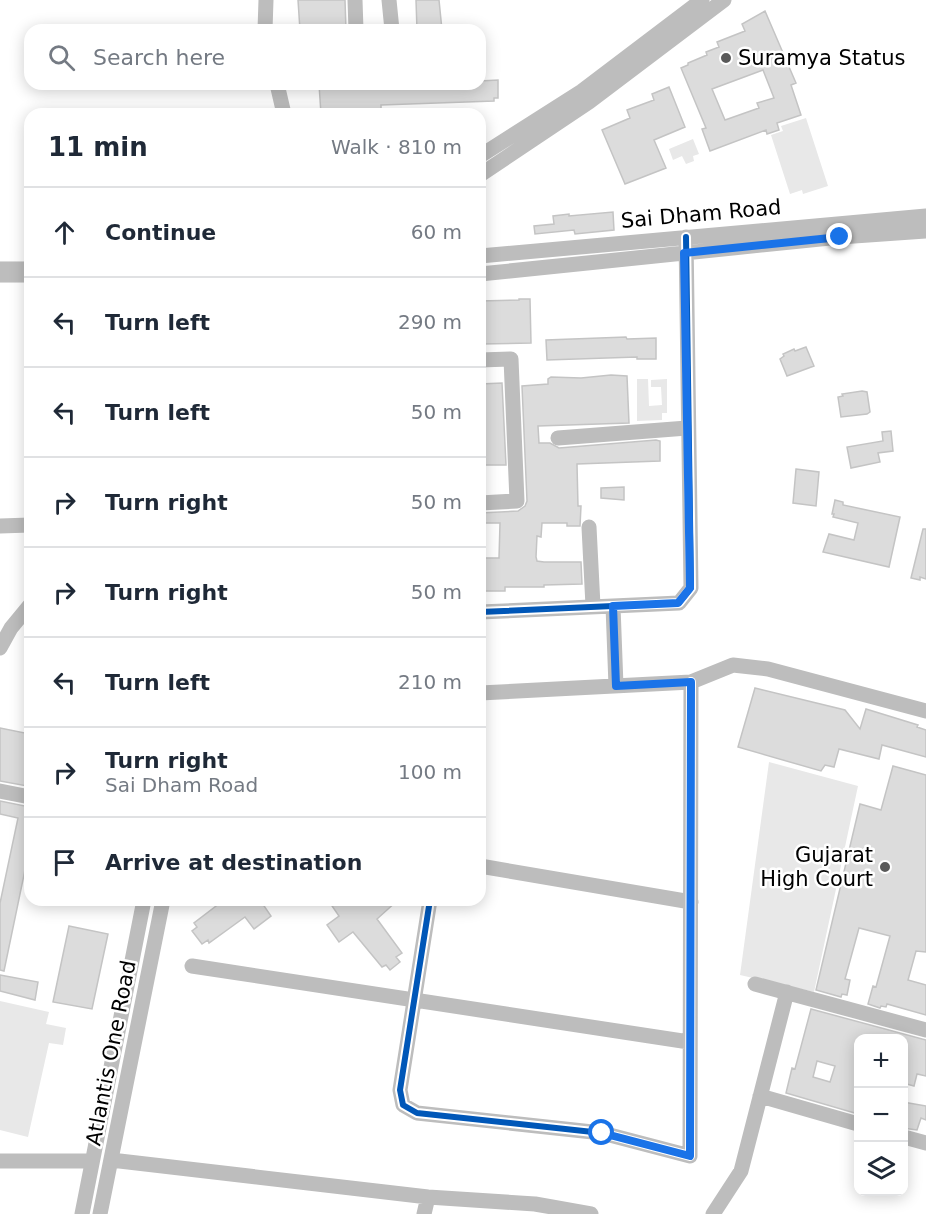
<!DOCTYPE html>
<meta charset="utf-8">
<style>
body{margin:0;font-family:"DejaVu Sans",sans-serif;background:#f2f2f3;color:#1f2937}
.controls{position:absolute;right:18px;bottom:18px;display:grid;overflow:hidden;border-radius:12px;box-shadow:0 3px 15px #0003}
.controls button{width:54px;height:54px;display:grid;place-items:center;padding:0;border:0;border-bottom:2px solid #e0e1e3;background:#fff;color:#1f2937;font:30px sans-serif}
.stop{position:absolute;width:18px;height:18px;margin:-14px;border:4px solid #1a73e8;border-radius:50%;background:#fff}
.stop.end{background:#1a73e8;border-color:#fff;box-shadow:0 2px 6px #0008}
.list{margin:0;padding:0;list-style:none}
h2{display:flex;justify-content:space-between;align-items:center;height:78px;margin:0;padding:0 24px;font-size:26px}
h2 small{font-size:20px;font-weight:400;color:#747a83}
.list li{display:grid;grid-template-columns:39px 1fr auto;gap:18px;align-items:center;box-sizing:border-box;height:90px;padding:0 24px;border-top:2px solid #e0e1e3}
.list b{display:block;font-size:22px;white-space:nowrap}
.list p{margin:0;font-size:20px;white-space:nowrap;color:#747a83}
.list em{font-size:20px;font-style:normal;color:#747a83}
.icon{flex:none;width:33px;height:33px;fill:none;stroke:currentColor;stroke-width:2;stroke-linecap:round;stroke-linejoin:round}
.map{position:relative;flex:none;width:926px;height:1214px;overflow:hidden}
.search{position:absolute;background:#fff;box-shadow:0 3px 15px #0003;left:24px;top:24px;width:462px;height:66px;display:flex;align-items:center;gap:15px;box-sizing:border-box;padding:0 21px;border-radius:18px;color:#747a83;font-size:22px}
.panel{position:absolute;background:#fff;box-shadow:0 3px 15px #0003;left:24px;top:108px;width:462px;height:798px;border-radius:18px}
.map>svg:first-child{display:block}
.green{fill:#e8e8e8}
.building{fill:#dcdcdc;stroke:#c4c4c4;stroke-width:1.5;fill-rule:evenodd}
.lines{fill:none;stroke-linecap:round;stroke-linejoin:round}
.major-casing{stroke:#dbdbdb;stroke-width:22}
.minor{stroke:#bdbdbd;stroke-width:15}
.major{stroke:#bdbdbd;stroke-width:20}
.cycleway-casing{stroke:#fff;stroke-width:10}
.cycleway{stroke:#0057b8;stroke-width:6}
.route{stroke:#1a73e8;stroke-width:8}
.poi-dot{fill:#595959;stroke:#fff;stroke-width:2}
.labels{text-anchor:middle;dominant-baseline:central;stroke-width:5;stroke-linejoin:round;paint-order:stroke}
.poi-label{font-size:21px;fill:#000;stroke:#fff;text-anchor:start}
.street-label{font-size:21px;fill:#000;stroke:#fff}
</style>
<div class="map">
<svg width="926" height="1214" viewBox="0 0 926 1214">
<rect width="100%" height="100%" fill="#fff"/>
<path class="green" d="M806 118 828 186 803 194 802 190 790 194 771 135 783 131 781 126Z
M693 139 699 154 693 156 694 161 686 164 682 156 673 160 669 149Z
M637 379H648L649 406 662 405 661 387H651V380L667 379V413H662V420L637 421Z
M769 762 858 786 814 992 740 975Z
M0 1001 49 1012 46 1024 66 1028 63 1045 49 1043 28 1137 0 1130Z"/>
<path class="building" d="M298 0H345L346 30H300Z
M416 0H439L442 30H417Z
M765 11 796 83 791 85 801 115 777 123 779 130 767 134 766 130 710 151 702 129 706 128 681 68 688 65V63L707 55 706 52 719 47 717 42 745 31 742 24ZM763 70 774 98 757 103 759 108 725 120 712 89Z
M498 80V98H494V101L381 105V114H321L319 84H341V88H370L405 87V84H480V81Z
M669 87 685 127 654 140 666 168 625 184 602 130 630 118 627 110 654 100 652 94Z
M613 212 614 230 575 234 574 230 535 234 534 226 554 224 553 216 569 214V216Z
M519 299H530L531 343 480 344V301L519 300Z
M626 337 627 339 656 338V359H637V357L547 360 546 340Z
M806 347 814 366 787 376 780 359 784 356 783 354 794 349 795 351Z
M611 375 627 376 629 423 538 426 539 443H550L559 448 656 440 660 441V461L577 464 578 506H581L580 526H567V523H542L541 537 537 536 536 557 537 561 544 562H581L582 584 544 585V587H505V591H480V558H499L500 523H480V513L518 511 525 506 527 501 522 386 548 384V379L551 377 581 378Z
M502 383 506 465H480V384Z
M862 391 867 392 870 412 867 414 841 417 838 397 843 396 842 394Z
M891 431 893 451 878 453 880 462 851 468 847 447 883 441 882 432Z
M796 469 819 472 816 506 793 503Z
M624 487V500L601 498V488Z
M835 500 843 502V505L900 517 889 567 823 552 829 534 854 540 858 523 833 517 834 514H832Z
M923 529H926V579L920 577V580L911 578Z
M755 688 845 710 860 729 866 709 918 725 917 727 926 730V757L882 745 879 759 839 749 834 767 825 765 821 771 738 747Z
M0 728 30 734V770L27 786 0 781Z
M893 766 926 775V952L916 951 908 980 926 985V1015L887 1004 886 1007 881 1006 880 1008 868 1004 873 986 876 987 890 936 859 928 845 979 850 980 847 995 842 994 841 997 816 990 860 804 881 810Z
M0 801 30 807V846L4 971 0 970V903L18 818 0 814Z
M224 900H260L271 916 254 929 245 917 209 943 208 940 202 944 192 931 197 927 194 923Z
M328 900H398L377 919 402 953 396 957 400 962 390 970 386 965 382 967 353 932 339 942 327 925 339 916Z
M69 926 108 934 92 1009 53 1002Z
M0 975 38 982 35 1000 0 991Z
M811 1009 926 1040V1076L917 1074 914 1086 903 1083V1038H858V1114L786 1093 792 1068 795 1069ZM817 1061 835 1066 830 1082 813 1077Z
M903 1102 926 1106V1120L921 1118 917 1130 903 1128Z"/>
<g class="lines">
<defs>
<path id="major" d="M0 272H30"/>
</defs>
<use href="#major" class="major-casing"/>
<path class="minor" d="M355 0 356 30
M389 0 392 30
M265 30 266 0
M277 84 284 114
M480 156 582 91 702 0
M480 175 589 102 724 0
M480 256 926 216
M480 274 840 237 926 231
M480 360 511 359 517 501 480 503
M558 438 687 428
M0 526 30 525
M589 527 593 606
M613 606 616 686
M480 612 679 603 691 588 686 237
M0 648 11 628 30 605
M480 693 691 682 733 665 768 669 926 711
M0 791 30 797
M480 866 691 902
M430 900 400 1090 403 1105 417 1113 602 1133 690 1156 691 682
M192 966 689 1042
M755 984 926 1030
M760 1096 858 1124
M904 1137 926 1143
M111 1160 428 1197 535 1204 591 1214
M0 1161H92
M82 1214 144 900
M100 1214 163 900
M424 1214 428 1197
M713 1214 741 1171 787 992"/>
<use href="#major" class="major"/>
<defs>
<path id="cycleway" d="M480 612 679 603 691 588 686 237
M430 900 400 1090 403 1105 417 1113 602 1133 690 1156 691 682"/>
</defs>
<use href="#cycleway" class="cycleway-casing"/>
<use href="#cycleway" class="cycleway"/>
</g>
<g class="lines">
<path class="route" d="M602 1133 690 1156 691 682 616 686 613 606 678 603 690 588 684 253 840 237"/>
</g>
<g class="poi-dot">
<circle cx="726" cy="58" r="6"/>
<circle cx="885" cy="867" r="6"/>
</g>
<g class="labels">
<g class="poi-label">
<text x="738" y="58">Suramya Status</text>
<text x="873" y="855" text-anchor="end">Gujarat<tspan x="873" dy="24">High Court</tspan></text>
</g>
<g class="street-label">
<text transform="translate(701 214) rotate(-5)">Sai Dham Road</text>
<text transform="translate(111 1053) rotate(-79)">Atlantis One Road</text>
</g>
</g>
</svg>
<div class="controls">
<button>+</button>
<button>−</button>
<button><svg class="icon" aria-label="layers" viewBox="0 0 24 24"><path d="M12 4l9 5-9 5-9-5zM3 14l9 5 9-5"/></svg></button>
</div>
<div class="stop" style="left:602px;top:1133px"></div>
<div class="stop end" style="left:840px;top:237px"></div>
<div class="search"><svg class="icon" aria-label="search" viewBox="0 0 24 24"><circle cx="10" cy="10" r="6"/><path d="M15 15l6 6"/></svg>Search here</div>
<section class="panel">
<h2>11 min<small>Walk · 810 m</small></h2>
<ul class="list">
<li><svg class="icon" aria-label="ahead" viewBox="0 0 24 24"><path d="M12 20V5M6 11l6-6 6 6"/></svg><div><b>Continue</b></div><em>60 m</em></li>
<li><svg class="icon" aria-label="left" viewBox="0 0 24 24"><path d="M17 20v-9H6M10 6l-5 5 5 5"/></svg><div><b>Turn left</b></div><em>290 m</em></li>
<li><svg class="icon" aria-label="left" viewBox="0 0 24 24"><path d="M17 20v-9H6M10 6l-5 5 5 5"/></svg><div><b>Turn left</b></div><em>50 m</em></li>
<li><svg class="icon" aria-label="right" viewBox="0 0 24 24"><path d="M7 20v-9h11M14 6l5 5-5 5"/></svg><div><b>Turn right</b></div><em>50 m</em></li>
<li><svg class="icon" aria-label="right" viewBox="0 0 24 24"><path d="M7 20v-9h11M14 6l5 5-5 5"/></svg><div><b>Turn right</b></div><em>50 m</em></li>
<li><svg class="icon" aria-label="left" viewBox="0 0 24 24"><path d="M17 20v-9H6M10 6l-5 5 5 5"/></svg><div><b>Turn left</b></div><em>210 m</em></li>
<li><svg class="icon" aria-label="right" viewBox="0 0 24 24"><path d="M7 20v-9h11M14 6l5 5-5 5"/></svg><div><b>Turn right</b><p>Sai Dham Road</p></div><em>100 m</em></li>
<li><svg class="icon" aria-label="arrive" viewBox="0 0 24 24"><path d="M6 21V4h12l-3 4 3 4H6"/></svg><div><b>Arrive at destination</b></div></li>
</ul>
</section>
</div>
